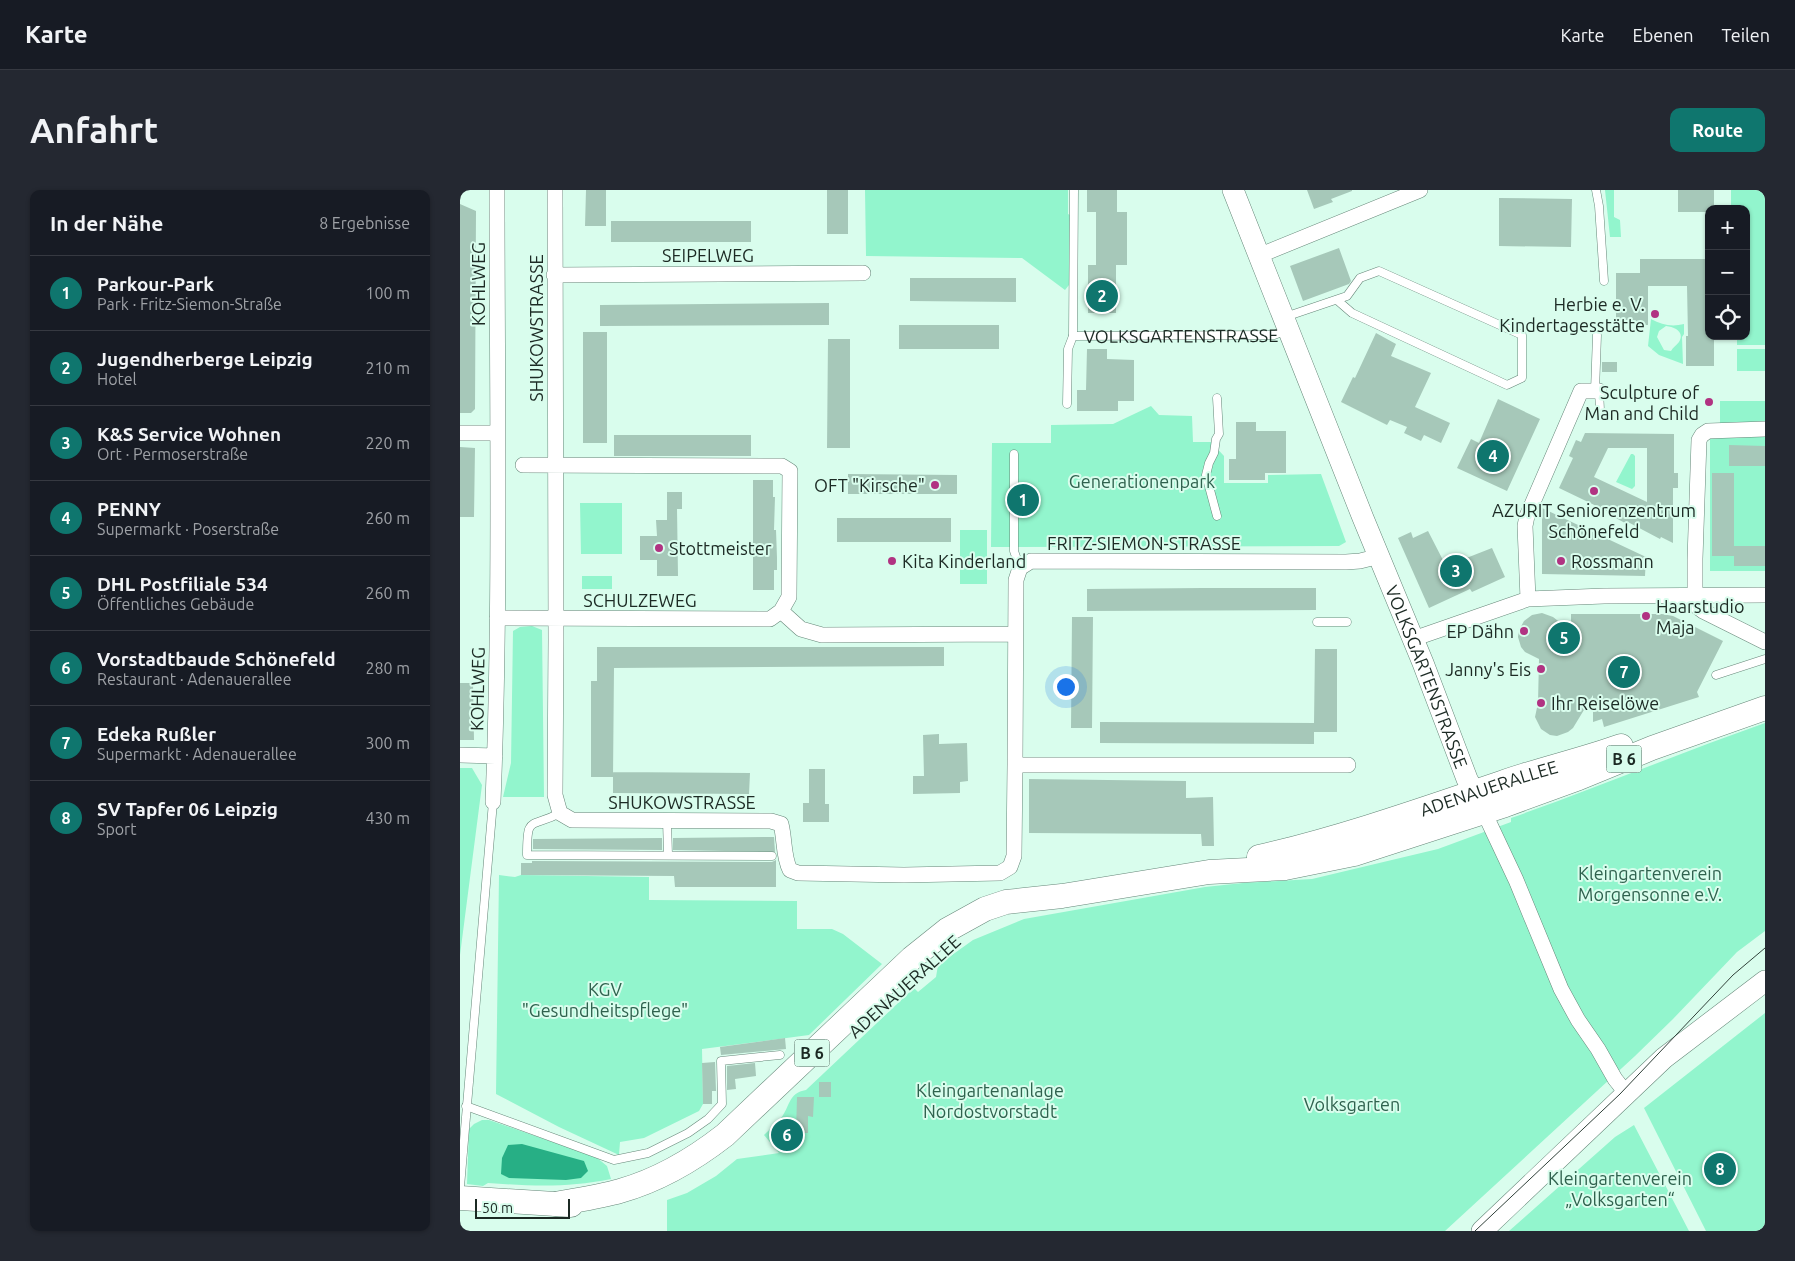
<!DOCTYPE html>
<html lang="de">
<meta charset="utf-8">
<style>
body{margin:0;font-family:Ubuntu,sans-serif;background:#242831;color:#f1f3f6}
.controls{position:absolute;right:15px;top:15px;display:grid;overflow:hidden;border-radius:10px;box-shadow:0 1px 4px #0004}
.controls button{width:45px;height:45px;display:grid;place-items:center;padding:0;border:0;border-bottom:1px solid #363941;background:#171b24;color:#f1f3f6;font:25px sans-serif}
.scale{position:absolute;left:15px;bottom:12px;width:95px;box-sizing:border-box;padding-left:5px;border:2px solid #1c2a24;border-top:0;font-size:14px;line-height:18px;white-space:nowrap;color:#1c2a24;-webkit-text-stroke:4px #d9fded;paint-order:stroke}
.you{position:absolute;left:605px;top:496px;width:18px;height:18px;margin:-12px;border:4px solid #fff;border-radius:50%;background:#1a73e8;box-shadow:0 0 0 8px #1a73e833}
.badge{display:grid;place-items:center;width:32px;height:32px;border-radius:50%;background:#0f766e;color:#fff;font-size:16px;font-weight:700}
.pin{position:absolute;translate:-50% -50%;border:2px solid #fff;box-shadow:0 1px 5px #0006}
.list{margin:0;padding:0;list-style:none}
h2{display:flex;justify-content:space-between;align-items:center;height:65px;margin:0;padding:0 20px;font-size:21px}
h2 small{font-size:16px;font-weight:400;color:#9ea1a6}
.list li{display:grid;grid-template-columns:32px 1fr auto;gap:15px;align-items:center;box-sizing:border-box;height:75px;padding:0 20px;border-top:1px solid #363941}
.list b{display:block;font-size:19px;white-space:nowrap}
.list p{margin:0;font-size:16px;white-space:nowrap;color:#9ea1a6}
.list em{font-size:16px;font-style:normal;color:#9ea1a6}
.icon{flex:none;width:28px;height:28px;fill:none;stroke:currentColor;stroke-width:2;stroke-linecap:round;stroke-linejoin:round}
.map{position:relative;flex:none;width:1305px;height:1041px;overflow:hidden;border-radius:10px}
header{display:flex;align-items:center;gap:30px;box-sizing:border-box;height:70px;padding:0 25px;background:#171b24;border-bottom:1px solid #363941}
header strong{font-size:24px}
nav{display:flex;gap:28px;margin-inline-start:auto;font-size:18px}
.intro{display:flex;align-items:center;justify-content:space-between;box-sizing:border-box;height:120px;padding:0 30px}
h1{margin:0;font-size:35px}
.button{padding:12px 22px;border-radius:10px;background:#0f766e;color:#fff;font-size:18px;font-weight:700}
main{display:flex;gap:30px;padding:0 30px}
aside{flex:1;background:#171b24;border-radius:10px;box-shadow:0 1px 4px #0004}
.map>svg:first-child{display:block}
.green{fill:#92f5cd;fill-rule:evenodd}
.water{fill:#27af85}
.building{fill:#a6c8b9;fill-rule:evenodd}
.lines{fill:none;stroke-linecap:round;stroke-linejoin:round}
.lane-casing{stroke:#668779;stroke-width:9}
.street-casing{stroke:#668779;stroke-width:16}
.secondary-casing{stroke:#668779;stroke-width:22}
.primary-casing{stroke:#668779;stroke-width:25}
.lane{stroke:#fff;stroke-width:8}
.street{stroke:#fff;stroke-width:15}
.secondary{stroke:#fff;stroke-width:21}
.primary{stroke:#fff;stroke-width:24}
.tram{stroke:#31413a;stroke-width:1}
.poi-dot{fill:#b13382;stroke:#d9fded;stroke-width:2}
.labels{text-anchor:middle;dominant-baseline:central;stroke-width:4;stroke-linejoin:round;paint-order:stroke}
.shield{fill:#d9fded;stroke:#556960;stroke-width:1}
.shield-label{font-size:16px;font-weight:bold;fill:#1c2a24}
.street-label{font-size:18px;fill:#1c2a24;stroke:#d9fded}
.poi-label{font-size:18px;fill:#1c2a24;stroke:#d9fded;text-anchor:end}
.park-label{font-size:18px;fill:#2f624e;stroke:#d9fded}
</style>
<header>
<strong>Karte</strong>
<nav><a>Karte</a><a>Ebenen</a><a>Teilen</a></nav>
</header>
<div class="intro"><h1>Anfahrt</h1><a class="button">Route</a></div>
<main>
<aside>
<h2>In der Nähe<small>8 Ergebnisse</small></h2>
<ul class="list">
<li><span class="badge">1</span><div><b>Parkour-Park</b><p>Park · Fritz-Siemon-Straße</p></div><em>100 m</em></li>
<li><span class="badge">2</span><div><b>Jugendherberge Leipzig</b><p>Hotel</p></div><em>210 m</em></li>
<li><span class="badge">3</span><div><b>K&amp;S Service Wohnen</b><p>Ort · Permoserstraße</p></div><em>220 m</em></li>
<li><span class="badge">4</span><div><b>PENNY</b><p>Supermarkt · Poserstraße</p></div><em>260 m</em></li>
<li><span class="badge">5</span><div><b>DHL Postfiliale 534</b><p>Öffentliches Gebäude</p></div><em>260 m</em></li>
<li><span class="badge">6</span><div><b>Vorstadtbaude Schönefeld</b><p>Restaurant · Adenauerallee</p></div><em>280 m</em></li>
<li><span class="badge">7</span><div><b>Edeka Rußler</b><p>Supermarkt · Adenauerallee</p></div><em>300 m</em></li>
<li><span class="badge">8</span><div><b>SV Tapfer 06 Leipzig</b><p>Sport</p></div><em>430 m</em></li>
</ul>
</aside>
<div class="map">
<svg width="1305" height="1041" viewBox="0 0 1305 1041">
<rect width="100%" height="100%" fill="#d9fded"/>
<path class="green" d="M405 0H608V24L610 25 609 95 605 100 562 68 406 66Z
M1145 0H1154V27L1160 30 1161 47H1150Z
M1271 0H1305V155H1277V146H1286V19H1271Z
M1191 129C1202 135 1212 137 1224 134V144L1222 147 1223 174 1199 165 1188 156ZM1206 136C1215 137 1225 142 1219 152 1216 156 1213 157 1211 161L1204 160 1197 147 1199 141Z
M1277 159H1305V181H1277Z
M1260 211H1305V381H1250V246L1260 244Z
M691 216 699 225 732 226 733 252H751L764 266V293H808V285L861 284 886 352 879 356 531 357 532 253H591V235L653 234Z
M1171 264H1173L1175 266V296L1172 299 1156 292Z
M120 313H162V364H121Z
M500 340H527V394H500Z
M122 386H152V399H122Z
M72 436 82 440 84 607H43L51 573 53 441 60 437Z
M1305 533V741L1277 762 1213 829 1175 866 985 1041H207V1010L227 1003 256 986 277 969 319 963 304 945C309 940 316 934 321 928 330 917 328 903 346 900L454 798 458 802 476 787 478 775 513 750 564 729 745 697 783 693 852 689 978 659 1051 632V628C1136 598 1220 563 1305 533Z
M0 578H12L22 595 0 765Z
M39 685 55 687 61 685 189 687V710L337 711V739H372L383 744 422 774 349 845 242 859 243 914 239 921 184 948 160 952 159 965 99 937 36 904Z
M1305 823V1041H1246L1184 918Z
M22 930H29L136 967 147 976 151 989C107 998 72 996 28 993L23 996 7 994 9 939 14 934Z
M1174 935 1229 1041H1049L1155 947Z"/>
<path class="water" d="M62 954 124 971 128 981 121 988 106 990 49 988 41 984 42 968 48 955Z"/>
<path class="building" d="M126 0H146V36H125Z
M367 0H388V44H367Z
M627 0H657V22H667V75H656V123H628V75H636V22H627Z
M847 0H892V1L871 9 873 12 854 19Z
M1218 0H1254V19H1249V22H1218Z
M1039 8 1112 9 1111 57 1039 56Z
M0 14 16 21 15 219 11 223H0Z
M151 31H291V52H151Z
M879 58 891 91 889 94 843 111 830 76Z
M1180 69H1249V146H1254V176H1226V146H1228L1227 96H1188V135H1156V83H1180Z
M450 88H556V112L450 111Z
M369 113V135L140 136V115Z
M439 135H539V159H439Z
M123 142H147V253H123Z
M916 143 936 154 931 166 971 183 955 217 990 233 981 253 964 245 961 251 944 243 947 237 930 230 927 235 881 212 893 187 895 188Z
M368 149H390V258H367Z
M627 159H647V169L674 170V211H658V221H617V200H626Z
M1142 172H1157V182H1142Z
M1038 209 1080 229 1047 301 997 278 1011 249 1019 253Z
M776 232H796V241H826V283H805V290H769V269H776Z
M1125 243 1214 244V283H1218V298H1213V353L1201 347 1200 349 1166 331 1165 333 1150 325 1151 323 1099 298 1113 268 1109 266 1116 250 1121 252ZM1148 258H1187V312L1134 287Z
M154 245H291V266H154Z
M1269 255 1305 256V276H1269Z
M0 257 15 258 14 327H0Z
M1252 283H1274V356H1305V376H1274V366H1252Z
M388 284 497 285V304H388Z
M293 290H313V307H315L314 340H316L317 368V380H314V400H293Z
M207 302H222V319H217L218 386H197V370H180V346H197L196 330H207Z
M1082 318 1186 367 1185 386 1082 384Z
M377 328H491V352H377Z
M968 341 986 376 1032 358 1045 387 1012 402 1010 399 969 418 938 348 951 342 953 348Z
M743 398H856V420L627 421V399Z
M1082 423 1093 427 1111 441V424H1202L1213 426 1263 451 1237 502 1239 507 1144 537 1142 529 1133 532V505L1113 538 1108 542 1097 546 1090 545 1081 539 1075 527 1078 513 1079 469 1065 462 1061 457 1058 447 1059 440 1064 431 1072 425Z
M612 427H633L632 538H611Z
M137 457H484V476L154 478 153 587H131V491H137Z
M855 459H877V542H854V554L640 553V532L854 533Z
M0 493H13L14 550H0Z
M479 544V554L507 553 508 591 500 592V603L453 604V586H464L463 545Z
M349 579H365V614H369V632H343V613H349Z
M153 582 290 583 289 604 153 603Z
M569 589 726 591V608L753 607 754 656H742L741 644 569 643Z
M314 647 315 662 213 660V648Z
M200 648H202V660L73 659V649Z
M316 670V697H215L214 686 61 685V673H72V671L312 672Z
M325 848 326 859 261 865 260 857Z
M255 872 256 901H252V914H243L242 873Z
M295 873 296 886 275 889 276 899 267 900V876Z
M359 892H371V907H359Z
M337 907H354L353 927 348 926V943H336Z
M334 939 335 950 320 952 318 941Z"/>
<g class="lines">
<defs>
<g id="lane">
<path d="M1136 0 1139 16 1144 91"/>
<path d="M825 127 887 106 900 88 919 81 1062 145V188L1047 195 892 123 877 110"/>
<path id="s1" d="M613 146 814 145 827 140"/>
<path d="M1135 201 1137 145"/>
<path d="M1139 201 1140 220"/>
<path d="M607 214 608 159 613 146 614 0"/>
<path d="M554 264V361L560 378"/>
<path d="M757 326 746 285 749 273 754 263 756 249 759 244 757 208"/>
<path d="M857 432H887"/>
<path d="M1256 485 1305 469"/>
<path d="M100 623C70 639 67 624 67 665L312 666"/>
<path d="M207 630 208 665"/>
<path d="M6 916 154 970 188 963 228 943 248 929 262 914 261 871 320 865"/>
<path d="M0 997 33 612"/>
</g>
<path id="street" d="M95 0 96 449 95 605 100 623 112 630 311 631 321 634C325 650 323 666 330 680L338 683 444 685 540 683 550 677 554 666 555 575
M798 66 960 0
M94 85 403 83
M1305 239 1248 241 1242 245 1239 250 1235 369V415L1243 421 1305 452
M0 243H37
M1068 409 1065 336 1067 326 1121 201H1139
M321 421 341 439 362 445 555 444
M37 428 310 429 321 421 329 407 330 281 322 276 63 275
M953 449 1068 409 1144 406 1305 405
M0 565 35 566
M888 575H555L556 390 560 378 571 371 886 372 900 371 920 366
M33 612C41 409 37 204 37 0
M1024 622 1056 690 1101 799 1118 830 1138 859 1155 889 1167 904"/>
<g id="secondary">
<path id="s2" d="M773 0 903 328 963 473 1007 589 1021 616"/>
<path d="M1022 1041 1204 868 1305 791"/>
</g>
<g id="primary">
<path id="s3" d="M799 667C882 648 961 620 1041 593 1081 579 1122 570 1161 556"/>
<path d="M0 1008 111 1015"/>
<path d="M96 1014C117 1010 139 1007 160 1001 199 990 233 970 265 945L452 768 487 740 525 719 546 712 602 706 749 682 825 678 894 664 1045 615 1119 588 1192 558 1305 518"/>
</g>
</defs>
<use href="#lane" class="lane-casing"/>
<use href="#street" class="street-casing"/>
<use href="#secondary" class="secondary-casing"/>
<use href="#primary" class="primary-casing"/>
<use href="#lane" class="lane"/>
<use href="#street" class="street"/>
<use href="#secondary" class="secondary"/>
<use href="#primary" class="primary"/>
<path class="tram" d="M1015 1041 1160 904 1273 785 1305 758"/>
</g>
<g class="poi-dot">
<circle cx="1195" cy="124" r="5"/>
<circle cx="1249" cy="212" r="5"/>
<circle cx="475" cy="295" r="5"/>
<circle cx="1134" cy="301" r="5"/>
<circle cx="199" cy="358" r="5"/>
<circle cx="432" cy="371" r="5"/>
<circle cx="1101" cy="371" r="5"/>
<circle cx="1186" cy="426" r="5"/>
<circle cx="1064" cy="441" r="5"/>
<circle cx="1081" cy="479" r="5"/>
<circle cx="1081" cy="513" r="5"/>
</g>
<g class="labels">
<g class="shield">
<rect x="1146.5" y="555.5" width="35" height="27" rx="4"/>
<rect x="334.5" y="849.5" width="35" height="27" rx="4"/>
</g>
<g class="shield-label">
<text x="1164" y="569">B 6</text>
<text x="352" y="863">B 6</text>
</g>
<g class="street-label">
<text x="248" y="65">SEIPELWEG</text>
<text transform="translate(18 94) rotate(-90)">KOHLWEG</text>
<text transform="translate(76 138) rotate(-90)">SHUKOWSTRASSE</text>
<text stroke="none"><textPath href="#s1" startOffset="108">VOLKSGARTENSTRASSE</textPath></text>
<text x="684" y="353">FRITZ-SIEMON-STRASSE</text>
<text x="180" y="410">SCHULZEWEG</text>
<text stroke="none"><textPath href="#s2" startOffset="524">VOLKSGARTENSTRASSE</textPath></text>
<text transform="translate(17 499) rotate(-89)">KOHLWEG</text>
<text stroke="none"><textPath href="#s3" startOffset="240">ADENAUERALLEE</textPath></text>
<text x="222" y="612">SHUKOWSTRASSE</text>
<text transform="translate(444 796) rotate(-42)">ADENAUERALLEE</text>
</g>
<g class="poi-label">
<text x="1185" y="114">Herbie e. V.<tspan x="1185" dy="21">Kindertagesstätte</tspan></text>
<text x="1239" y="202">Sculpture of<tspan x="1239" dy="21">Man and Child</tspan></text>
<text x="465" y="295">OFT "Kirsche"</text>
<text x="1134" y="320" text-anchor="middle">AZURIT Seniorenzentrum<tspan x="1134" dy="21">Schönefeld</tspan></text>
<text x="209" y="358" text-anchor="start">Stottmeister</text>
<text x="442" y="371" text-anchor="start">Kita Kinderland</text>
<text x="1111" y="371" text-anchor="start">Rossmann</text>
<text x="1196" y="416" text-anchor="start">Haarstudio<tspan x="1196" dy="21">Maja</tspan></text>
<text x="1054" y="441">EP Dähn</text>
<text x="1071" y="479">Janny's Eis</text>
<text x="1091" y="513" text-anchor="start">Ihr Reiselöwe</text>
</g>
<g class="park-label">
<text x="682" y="291">Generationenpark</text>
<text x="1190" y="683">Kleingartenverein<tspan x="1190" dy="21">Morgensonne e.V.</tspan></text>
<text x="145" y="799">KGV<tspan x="145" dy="21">"Gesundheitspflege"</tspan></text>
<text x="530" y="900">Kleingartenanlage<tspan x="530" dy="21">Nordostvorstadt</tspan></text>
<text x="892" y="914">Volksgarten</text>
<text x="1160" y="988">Kleingartenverein<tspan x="1160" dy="21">„Volksgarten“</tspan></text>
</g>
</g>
</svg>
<div class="controls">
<button>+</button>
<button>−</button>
<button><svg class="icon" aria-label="locate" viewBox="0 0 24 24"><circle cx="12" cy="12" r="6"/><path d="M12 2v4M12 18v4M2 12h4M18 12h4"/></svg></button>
</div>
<div class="scale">50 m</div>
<div class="you"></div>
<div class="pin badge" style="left:563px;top:310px">1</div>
<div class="pin badge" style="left:642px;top:106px">2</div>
<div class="pin badge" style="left:996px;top:381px">3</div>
<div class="pin badge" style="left:1033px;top:266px">4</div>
<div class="pin badge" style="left:1104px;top:448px">5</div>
<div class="pin badge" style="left:327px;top:945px">6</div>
<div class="pin badge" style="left:1164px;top:482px">7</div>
<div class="pin badge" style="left:1260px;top:979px">8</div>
</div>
</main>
